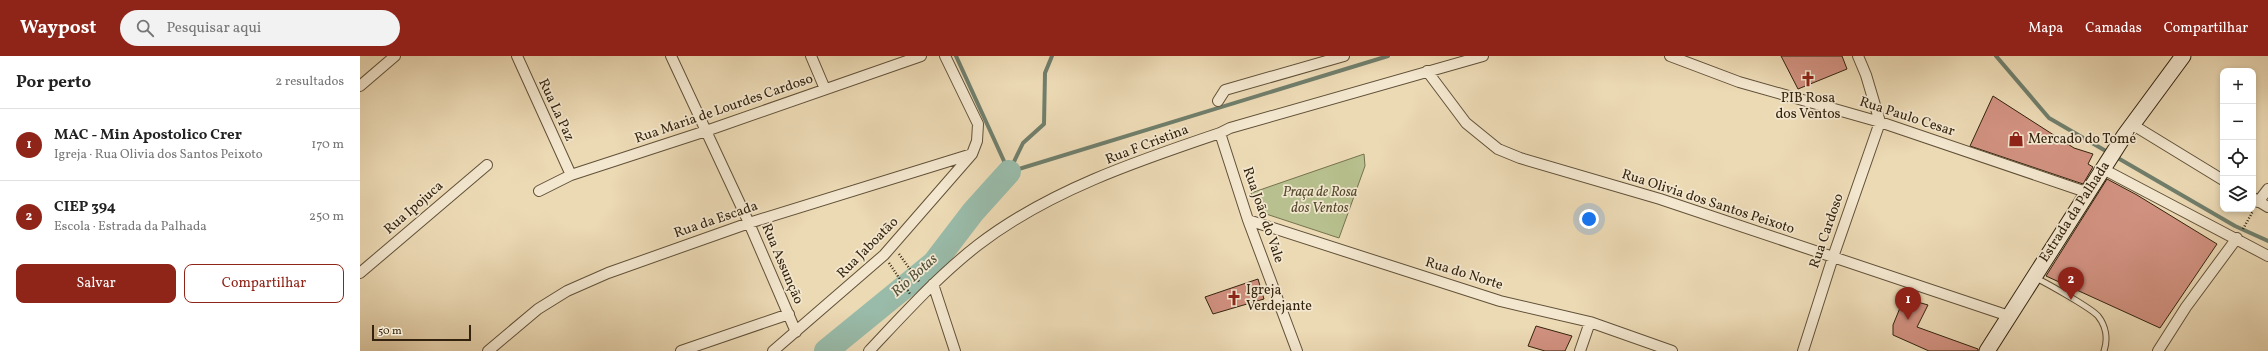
<!DOCTYPE html>
<html lang="pt">
<meta charset="utf-8">
<style>
body{margin:0;font-family:Vollkorn,serif;background:#f2f2f2;color:#222}
.controls{position:absolute;right:12px;top:12px;display:grid;overflow:hidden;border-radius:8px;box-shadow:0 2px 6px #0003}
.controls button{width:36px;height:36px;display:grid;place-items:center;padding:0;border:0;border-bottom:1px solid #e0e0e0;background:#fff;color:#222;font:20px sans-serif}
.scale{position:absolute;left:12px;bottom:10px;width:99px;box-sizing:border-box;padding-left:4px;border:2px solid #33230e;border-top:0;font-size:11px;line-height:14px;white-space:nowrap;color:#33230e;-webkit-text-stroke:3px #f3e7cf;paint-order:stroke}
.you{position:absolute;left:1229px;top:163px;width:14px;height:14px;margin:-10px;border:3px solid #fff;border-radius:50%;background:#1a73e8;box-shadow:0 0 0 6px #1a73e833}
.badge{display:grid;place-items:center;width:26px;height:26px;border-radius:50%;background:#8f2418;color:#fff;font-size:13px;font-weight:700}
.pin{position:absolute;translate:-50% -33px;filter:drop-shadow(0 1px 2px #0008)}
.pin::after{content:'';position:absolute;top:21px;width:14px;height:12px;background:inherit;clip-path:polygon(0 0,100% 0,50% 100%)}
.list{margin:0;padding:0;list-style:none}
h2{display:flex;justify-content:space-between;align-items:center;height:52px;margin:0;padding:0 16px;font-size:17px}
h2 small{font-size:13px;font-weight:400;color:#767676}
.list li{display:grid;grid-template-columns:26px 1fr auto;gap:12px;align-items:center;box-sizing:border-box;height:72px;padding:0 16px;border-top:1px solid #e0e0e0}
.list b{display:block;font-size:15px;white-space:nowrap}
.list p{margin:0;font-size:13px;white-space:nowrap;color:#767676}
.list em{font-size:13px;font-style:normal;color:#767676}
.actions{display:flex;gap:8px;padding:12px 16px}
.actions a{flex:1;padding:9px 0;border:1px solid #8f2418;border-radius:8px;text-align:center;font-size:14px;color:#8f2418}
.actions .main{background:#8f2418;color:#fff}
.icon{flex:none;width:22px;height:22px;fill:none;stroke:currentColor;stroke-width:2;stroke-linecap:round;stroke-linejoin:round}
.map{position:relative;flex:none;width:1908px;height:295px;overflow:hidden}
header{display:flex;align-items:center;gap:24px;box-sizing:border-box;height:56px;padding:0 20px;background:#8f2418;color:#fff}
header strong{font-size:19px}
nav{display:flex;gap:22px;margin-inline-start:auto;font-size:14px}
.search{width:280px;height:36px;background:#f2f2f2;display:flex;align-items:center;gap:10px;box-sizing:border-box;padding:0 14px;border-radius:22px;color:#767676;font-size:15px}
main{display:flex}
aside{flex:1;background:#fff}
.map>svg:first-child{display:block}
.green{fill:#b7c08e;stroke:#75724e}
.lines{fill:none;stroke-linecap:round;stroke-linejoin:round}
.stream{stroke:#707e6b;stroke-width:4}
.river{stroke:#99bba9;stroke-width:24}
.building{fill:#d19180;stroke:#33230e}
.service-casing{stroke:#615138;stroke-width:7}
.minor-casing{stroke:#615138;stroke-width:12}
.secondary-casing{stroke:#33230e;stroke-width:17}
.path{stroke:#33230e;stroke-width:2.5;stroke-dasharray:1 2;stroke-linecap:butt}
.service{stroke:#f3e7cf;stroke-width:5}
.minor{stroke:#f3e7cf;stroke-width:10}
.secondary{stroke:#f3e7cf;stroke-width:15}
.labels{text-anchor:middle;dominant-baseline:central;stroke-width:3.5;stroke-linejoin:round;paint-order:stroke}
.poi-label{font-size:14px;fill:#33230e;stroke:#f3e7cf;text-anchor:start}
.street-label{font-size:14px;fill:#33230e;stroke:#f3e7cf}
.park-label{font-size:14px;font-style:italic;fill:#544a2e;stroke:#f3e7cf}
.water-label{font-size:15px;font-style:italic;fill:#52513c;stroke:#f3e7cf}
</style>
<header>
<strong>Waypost</strong>
<div class="search"><svg class="icon" aria-label="search" viewBox="0 0 24 24"><circle cx="10" cy="10" r="6"/><path d="M15 15l6 6"/></svg>Pesquisar aqui</div>
<nav><a>Mapa</a><a>Camadas</a><a>Compartilhar</a></nav>
</header>
<main>
<aside>
<h2>Por perto<small>2 resultados</small></h2>
<ul class="list">
<li><span class="badge">1</span><div><b>MAC - Min Apostolico Crer</b><p>Igreja · Rua Olivia dos Santos Peixoto</p></div><em>170 m</em></li>
<li><span class="badge">2</span><div><b>CIEP 394</b><p>Escola · Estrada da Palhada</p></div><em>250 m</em></li>
</ul>
<div class="actions"><a class="main">Salvar</a><a>Compartilhar</a></div>
</aside>
<div class="map">
<svg width="1908" height="295" viewBox="0 0 1908 295">
<rect width="100%" height="100%" fill="#ecdab5"/>
<filter id="stains"><feTurbulence type="fractalNoise" baseFrequency=".005" numOctaves="4"/><feColorMatrix values="0 0 0 0 .2 0 0 0 0 .09 0 0 0 0 .02 0 0 0 .5 -.17"/></filter>
<radialGradient id="worn" r=".72"><stop offset=".6" stop-color="#630" stop-opacity="0"/><stop offset="1" stop-color="#630" stop-opacity=".3"/></radialGradient>
<path class="green" d="M1004 98 1005 110 979 182 900 156 891 137Z"/>
<g class="lines">
<path class="stream" d="M596 0 649 116
M1636 0 1689 62 1875 170 1908 185
M649 116 1028 0
M649 116 663 87 684 68 685 17 692 0"/>
<path class="river" d="M466 295 574 207 613 156 649 116"/>
</g>
<path class="building" d="M1421 0H1482L1487 13 1438 33Z
M1633 40 1714 92 1733 98 1728 108 1733 111 1723 128 1610 90Z
M1747 123 1777 139 1857 188 1800 272 1686 220Z
M898 223 904 243 853 258 845 241Z
M1544 242 1568 249 1557 271 1618 293V295H1569L1533 279V269Z
M1176 270 1212 280 1205 295H1185L1168 290Z"/>
<g class="lines">
<defs>
<path id="service" d="M1676 222C1688 228 1731 252 1738 260 1746 270 1748 283 1744 295"/>
<path id="minor" d="M157 0 211 119
M311 0 389 167 436 276
M451 0 465 33
M1310 0 1379 26 1520 66 1729 137
M1067 15 1106 67 1138 93 1160 102 1300 143 1649 260
M0 30 35 0
M858 45 865 34 984 0
M1773 69 1863 124
M860 77 888 164 937 295
M1743 113 1908 200
M179 135 211 119 346 75 561 0
M1893 142 1908 151
M1898 146 1908 133
M888 164 1140 245 1230 266 1312 295
M0 217 127 109
M573 228 595 295
M128 295 178 253 207 235 248 217 389 167 612 98
M321 295 429 258
M413 295 524 199 612 98 617 85 618 68 585 0
M509 295C544 258 578 220 618 189 688 135 777 105 860 77L870 72 1123 0
M1220 295 1230 266
M1443 295 1473 201 1520 66 1506 19 1498 0
M1798 295 1826 251 1877 182"/>
<path id="secondary" d="M1627 295 1764 80 1823 0"/>
</defs>
<use href="#service" class="service-casing"/>
<use href="#minor" class="minor-casing"/>
<use href="#secondary" class="secondary-casing"/>
<path class="path" d="M1883 173 1893 155
M539 198 560 227
M529 207 550 238"/>
<use href="#service" class="service"/>
<use href="#minor" class="minor"/>
<use href="#secondary" class="secondary"/>
</g>
<defs>
<symbol id="church-bare" viewBox="-9 -9 18 18"><path d="M-1.2-6h2.4v3.5h3.3v2.4h-3.3V6h-2.4V-.1h-3.3v-2.4h3.3Z" fill="#8f2418" stroke="#f3e7cf" stroke-width="2.5" paint-order="stroke"/></symbol>
<symbol id="shop-bare" viewBox="-9 -9 18 18"><path d="M-5-2.5h2.3a2.7 3.5 0 0 1 5.4 0H5L5.5 6h-11ZM-1.5-2.5h3a1.5 2.3 0 0 0-3 0Z" fill="#8f2418" stroke="#f3e7cf" stroke-width="2.5" paint-order="stroke"/></symbol>
</defs>
<g fill-rule="evenodd">
<use href="#church-bare" x="1437" y="12" width="22" height="22"/>
<use href="#shop-bare" x="1645" y="72" width="22" height="22"/>
<use href="#church-bare" x="863" y="231" width="22" height="22"/>
</g>
<g class="labels">
<g class="poi-label">
<text x="1448" y="42" text-anchor="middle">PIB Rosa<tspan x="1448" dy="16">dos Ventos</tspan></text>
<text x="1668" y="83">Mercado do Tomé</text>
<text x="886" y="234">Igreja<tspan x="886" dy="16">Verdejante</tspan></text>
</g>
<g class="street-label">
<text transform="translate(364 53) rotate(-19)">Rua Maria de Lourdes Cardoso</text>
<text transform="translate(196 54) rotate(65)">Rua La Paz</text>
<text transform="translate(1547 61) rotate(18)">Rua Paulo Cesar</text>
<text transform="translate(787 89) rotate(-21)">Rua F Cristina</text>
<text transform="translate(1348 146) rotate(18)">Rua Olivia dos Santos Peixoto</text>
<text transform="translate(54 152) rotate(-41)">Rua Ipojuca</text>
<text transform="translate(1715 156) rotate(-57)">Estrada da Palhada</text>
<text transform="translate(903 159) rotate(71)">Rua João do Vale</text>
<text transform="translate(356 164) rotate(-19)">Rua da Escada</text>
<text transform="translate(1467 175) rotate(-71)">Rua Cardoso</text>
<text transform="translate(508 192) rotate(-45)">Rua Jaboatão</text>
<text transform="translate(422 208) rotate(67)">Rua Assunção</text>
<text transform="translate(1104 218) rotate(17)">Rua do Norte</text>
</g>
<g class="park-label">
<text x="960" y="136">Praça de Rosa<tspan x="960" dy="16">dos Ventos</tspan></text>
</g>
<g class="water-label">
<text transform="translate(555 220) rotate(-42)">Rio Botas</text>
</g>
</g>
<rect width="100%" height="100%" filter="url(#stains)"/>
<rect width="100%" height="100%" fill="url(#worn)"/>
</svg>
<div class="controls">
<button>+</button>
<button>−</button>
<button><svg class="icon" aria-label="locate" viewBox="0 0 24 24"><circle cx="12" cy="12" r="6"/><path d="M12 2v4M12 18v4M2 12h4M18 12h4"/></svg></button>
<button><svg class="icon" aria-label="layers" viewBox="0 0 24 24"><path d="M12 4l9 5-9 5-9-5zM3 14l9 5 9-5"/></svg></button>
</div>
<div class="scale">50 m</div>
<div class="you"></div>
<div class="pin badge" style="left:1548px;top:264px">1</div>
<div class="pin badge" style="left:1711px;top:244px">2</div>
</div>
</main>
